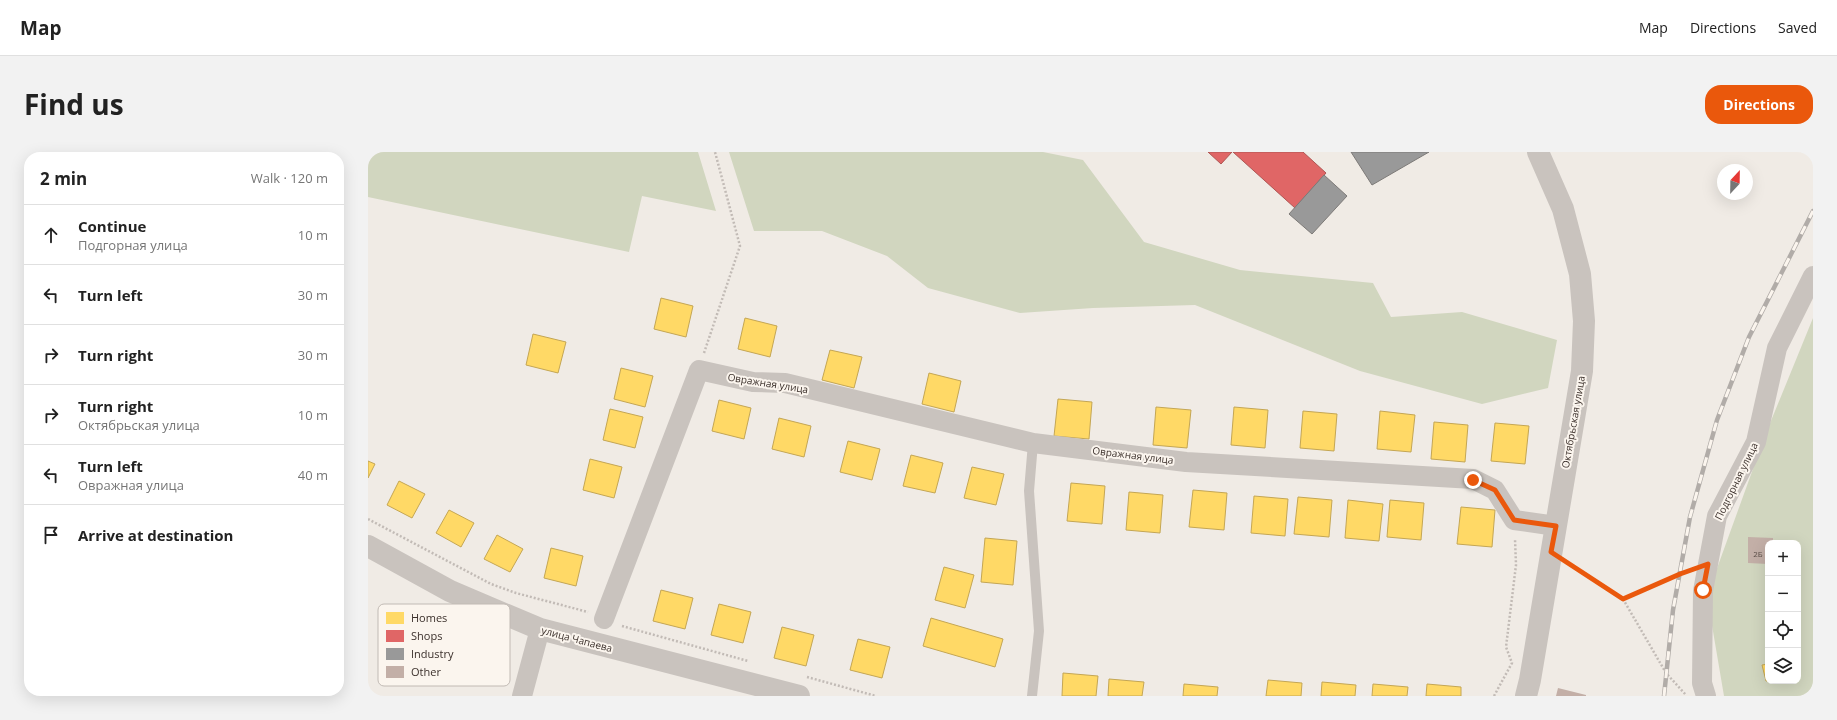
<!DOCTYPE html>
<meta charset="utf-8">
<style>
body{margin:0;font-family:"Open Sans",sans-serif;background:#f2f2f2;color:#222}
.controls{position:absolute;right:12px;bottom:12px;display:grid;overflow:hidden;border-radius:8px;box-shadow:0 4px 16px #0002}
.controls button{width:36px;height:36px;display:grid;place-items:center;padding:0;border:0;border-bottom:1px solid #e0e0e0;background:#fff;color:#222;font:20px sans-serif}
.compass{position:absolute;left:1349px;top:12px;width:36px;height:36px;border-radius:50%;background:#fff;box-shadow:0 4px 16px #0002;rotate:22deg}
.stop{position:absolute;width:12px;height:12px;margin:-9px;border:3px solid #ea580c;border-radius:50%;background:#fff}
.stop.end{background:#ea580c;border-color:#fff;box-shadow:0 1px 4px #0008}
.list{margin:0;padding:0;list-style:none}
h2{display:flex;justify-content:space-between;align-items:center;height:52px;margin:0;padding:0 16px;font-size:17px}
h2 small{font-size:13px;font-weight:400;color:#767676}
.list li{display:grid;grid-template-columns:26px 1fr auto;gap:12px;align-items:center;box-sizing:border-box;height:60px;padding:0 16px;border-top:1px solid #e0e0e0}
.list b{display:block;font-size:15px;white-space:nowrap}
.list p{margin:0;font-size:13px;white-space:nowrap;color:#767676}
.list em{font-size:13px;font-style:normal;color:#767676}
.icon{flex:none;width:22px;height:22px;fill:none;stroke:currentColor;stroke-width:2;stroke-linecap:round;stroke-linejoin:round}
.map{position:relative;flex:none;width:1445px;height:544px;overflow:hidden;border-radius:16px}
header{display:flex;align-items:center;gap:24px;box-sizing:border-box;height:56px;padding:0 20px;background:#fff;border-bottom:1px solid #e0e0e0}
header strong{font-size:19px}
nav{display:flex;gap:22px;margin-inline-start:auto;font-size:14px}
.intro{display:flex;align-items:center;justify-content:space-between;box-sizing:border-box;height:96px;padding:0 24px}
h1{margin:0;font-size:28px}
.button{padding:10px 18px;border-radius:16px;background:#ea580c;color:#fff;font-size:14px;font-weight:700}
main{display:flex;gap:24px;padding:0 24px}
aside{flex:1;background:#fff;border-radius:16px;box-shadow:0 4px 16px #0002}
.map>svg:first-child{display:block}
.green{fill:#d1d6bf;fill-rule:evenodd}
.homes{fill:#ffd966;stroke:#c4a654}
.shops{fill:#e06666;stroke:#ae5654}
.industry{fill:#999;stroke:#7d7a78}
.building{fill:#c3afa7}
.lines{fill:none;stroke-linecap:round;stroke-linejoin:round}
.path{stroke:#c2bbb6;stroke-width:2.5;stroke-dasharray:2 2;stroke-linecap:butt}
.service{stroke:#c9c3be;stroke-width:10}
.minor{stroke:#c9c3be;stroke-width:20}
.tertiary{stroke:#c9c3be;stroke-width:22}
.rail-casing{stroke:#b1aca8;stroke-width:4.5}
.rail{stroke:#fbf5ee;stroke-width:3;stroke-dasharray:9;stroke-linecap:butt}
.route{stroke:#ea580c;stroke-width:5}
.labels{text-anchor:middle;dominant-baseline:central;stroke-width:4;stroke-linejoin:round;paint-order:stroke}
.number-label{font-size:8px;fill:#5d504a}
.street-label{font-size:10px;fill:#3b302b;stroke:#fbf5ee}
.key{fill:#fbf5ee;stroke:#c1bab4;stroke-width:1}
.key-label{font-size:11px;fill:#3b302b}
</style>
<header>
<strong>Map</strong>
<nav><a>Map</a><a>Directions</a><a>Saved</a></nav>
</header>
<div class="intro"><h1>Find us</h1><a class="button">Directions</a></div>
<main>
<aside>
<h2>2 min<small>Walk · 120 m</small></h2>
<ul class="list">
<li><svg class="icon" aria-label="ahead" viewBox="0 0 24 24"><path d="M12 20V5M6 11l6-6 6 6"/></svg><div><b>Continue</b><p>Подгорная улица</p></div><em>10 m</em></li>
<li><svg class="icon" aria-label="left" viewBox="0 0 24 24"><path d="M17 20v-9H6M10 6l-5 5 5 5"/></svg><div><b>Turn left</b></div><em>30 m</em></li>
<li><svg class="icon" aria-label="right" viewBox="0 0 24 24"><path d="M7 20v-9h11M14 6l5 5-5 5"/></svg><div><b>Turn right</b></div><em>30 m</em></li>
<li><svg class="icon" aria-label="right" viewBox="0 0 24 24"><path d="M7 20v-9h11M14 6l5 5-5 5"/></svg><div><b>Turn right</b><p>Октябрьская улица</p></div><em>10 m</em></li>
<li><svg class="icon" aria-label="left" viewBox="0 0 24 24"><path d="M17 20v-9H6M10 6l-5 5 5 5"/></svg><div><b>Turn left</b><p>Овражная улица</p></div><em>40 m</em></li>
<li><svg class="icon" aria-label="arrive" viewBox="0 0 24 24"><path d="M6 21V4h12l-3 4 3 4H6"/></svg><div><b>Arrive at destination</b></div></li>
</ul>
</aside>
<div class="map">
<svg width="1445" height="544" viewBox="0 0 1445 544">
<rect width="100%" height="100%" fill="#f0ebe5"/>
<path class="green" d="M0 0H330L348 59 274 44 261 100 0 45Z
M361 0H675L715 8 776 90 872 118 1005 131 1023 165 1094 160 1189 188 1180 236 1114 252 992 219 827 153 725 156 652 161 560 136 519 104 454 79H386Z
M1445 166V544H1356L1339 444 1398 281ZM1400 391H1430V529H1400Z"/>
<path class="homes" d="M293 146 325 154 318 185 286 177Z
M377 166 409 174 402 205 370 197Z
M165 182 198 190 190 221 158 213Z
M462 198 494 205 486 236 454 228Z
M253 216 285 224 277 255 246 247Z
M561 221 593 229 586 260 554 252Z
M690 247 724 250 721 287 686 284Z
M351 248 383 256 376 287 344 279Z
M788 255 823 258 819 296 785 293Z
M866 255 900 258 897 296 863 293Z
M242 257 275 265 267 296 235 288Z
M935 259 969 262 966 299 932 296Z
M1012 259 1047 263 1043 300 1009 297Z
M411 266 443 274 436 305 404 297Z
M1066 270 1100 273 1097 310 1063 307Z
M1127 271 1161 274 1157 312 1123 309Z
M480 289 512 297 504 328 472 320Z
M543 303 575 311 567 341 535 334Z
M222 307 254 315 246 346 215 338Z
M0 309 7 312 0 326Z
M604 315 636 322 628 353 596 346Z
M31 329 57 342 44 366 19 353Z
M703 331 737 334 734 372 699 369Z
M825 338 859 341 856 378 821 375Z
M761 340 795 343 792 381 758 378Z
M886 344 920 347 917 384 883 381Z
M930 345 964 348 961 385 926 382Z
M980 348 1015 352 1011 389 977 386Z
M1022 348 1056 351 1053 388 1019 385Z
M1093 355 1127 358 1124 395 1089 392Z
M81 358 106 371 93 395 68 381Z
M129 383 155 397 142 420 116 407Z
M617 386 649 389 645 433 613 430Z
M183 396 215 404 208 434 176 426Z
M576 415 606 423 597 456 567 448Z
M293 438 325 446 317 477 285 469Z
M351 452 383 460 375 491 343 483Z
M563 466 635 487 627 515 555 494Z
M414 475 446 483 438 514 406 506Z
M490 487 522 495 514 526 482 518Z
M1400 512V529H1398L1394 513Z
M695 521 730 524 728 544H694Z
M741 527 776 530 774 544H740Z
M900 528 934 531 933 544H898Z
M954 530 988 533 987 544H953Z
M816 532 850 535 849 544H815Z
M1005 532 1040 535 1039 544H1004Z
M1059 532 1093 535V544H1058Z"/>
<path class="shops" d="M840 0H864L853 12Z
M865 0H935L958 21 927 56Z"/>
<path class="industry" d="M983 0H1061L1004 33Z
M956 23 979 44 944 82 921 62Z"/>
<path class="building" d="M1380 385 1405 386V391H1400V412L1380 411Z
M1190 536 1218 543V544H1188Z"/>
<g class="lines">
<path class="path" d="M336 201 372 94 347 0
M0 367 123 432 148 441 220 460
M1200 411 1255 447 1319 419
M1255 447 1298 521 1318 543
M254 474 380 509
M439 525 508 544
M1126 544 1144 511 1138 495 1148 413 1147 387"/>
<path class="service" d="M664 544 671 479 661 339 665 291"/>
<path class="minor" d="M236 467 331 218 385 230 417 231 665 291 818 310 1105 327 1127 338 1146 368 1188 374
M154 544 172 477
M1338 544 1334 531 1335 439 1349 364 1388 290 1409 196 1445 124"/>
<path class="tertiary" d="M0 394 82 439 172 477 431 544
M1158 544 1162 528 1214 219 1216 169 1212 122 1195 57 1170 0"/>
<defs>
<path id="rail" d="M1296 544 1305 458 1322 365 1349 268 1381 185 1445 59"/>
</defs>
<use href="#rail" class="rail-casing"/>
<use href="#rail" class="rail"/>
</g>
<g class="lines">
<path class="route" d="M1105 328 1127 338 1146 368 1188 374 1183 400 1255 447 1312 422 1340 412 1335 438"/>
</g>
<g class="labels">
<g class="number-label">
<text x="1390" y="401">2Б</text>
</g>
<g class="street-label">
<text transform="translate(400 231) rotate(9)">Овражная улица</text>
<text transform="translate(1205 270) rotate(-80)">Октябрьская улица</text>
<text transform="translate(765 303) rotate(7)">Овражная улица</text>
<text transform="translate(1368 329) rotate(-64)">Подгорная улица</text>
<text transform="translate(209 487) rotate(15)">улица Чапаева</text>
</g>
</g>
<rect x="10" y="452" width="132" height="82" rx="6" class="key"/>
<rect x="18" y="460" width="18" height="12" fill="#ffd966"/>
<rect x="18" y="478" width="18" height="12" fill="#e06666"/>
<rect x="18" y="496" width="18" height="12" fill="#999"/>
<rect x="18" y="514" width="18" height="12" fill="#c3afa7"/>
<g class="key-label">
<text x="43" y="470">Homes</text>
<text x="43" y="488">Shops</text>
<text x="43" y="506">Industry</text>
<text x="43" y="524">Other</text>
</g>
</svg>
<div class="controls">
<button>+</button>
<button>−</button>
<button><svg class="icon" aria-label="locate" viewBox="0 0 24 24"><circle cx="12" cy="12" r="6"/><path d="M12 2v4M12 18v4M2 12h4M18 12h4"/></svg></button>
<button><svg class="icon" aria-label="layers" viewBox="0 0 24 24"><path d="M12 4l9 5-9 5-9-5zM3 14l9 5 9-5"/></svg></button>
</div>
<svg class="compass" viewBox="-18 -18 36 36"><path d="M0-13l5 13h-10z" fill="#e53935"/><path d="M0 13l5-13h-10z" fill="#767676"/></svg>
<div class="stop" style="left:1335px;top:438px"></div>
<div class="stop end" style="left:1105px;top:328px"></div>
</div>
</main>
